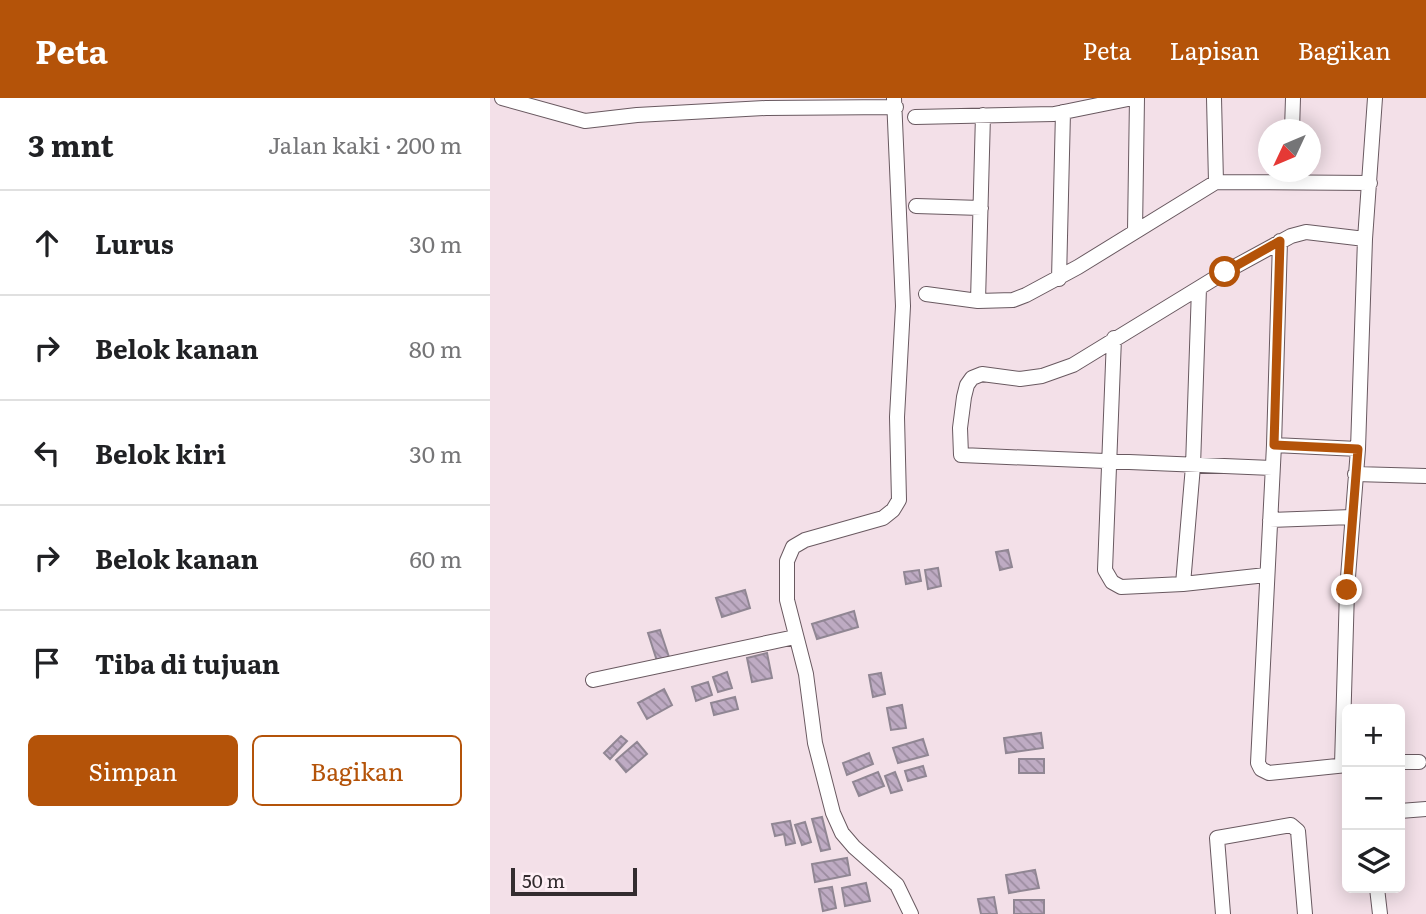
<!DOCTYPE html>
<html lang="id">
<meta charset="utf-8">
<style>
body{margin:0;font-family:Literata,serif;background:#f6f6f6;color:#202124}
.controls{position:absolute;right:21px;bottom:21px;display:grid;overflow:hidden;border-radius:10px;box-shadow:0 4px 18px #0003}
.controls button{width:63px;height:63px;display:grid;place-items:center;padding:0;border:0;border-bottom:2px solid #e0e0e0;background:#fff;color:#202124;font:35px sans-serif}
.compass{position:absolute;left:768px;top:21px;width:63px;height:63px;border-radius:50%;background:#fff;box-shadow:0 4px 18px #0003;rotate:226deg}
.scale{position:absolute;left:21px;bottom:18px;width:126px;box-sizing:border-box;padding-left:7px;border:4px solid #332c2f;border-top:0;font-size:19px;line-height:24px;white-space:nowrap;color:#332c2f;-webkit-text-stroke:5px #feeff5;paint-order:stroke}
.stop{position:absolute;width:21px;height:21px;margin:-16px;border:5px solid #b45309;border-radius:50%;background:#fff}
.stop.end{background:#b45309;border-color:#fff;box-shadow:0 2px 7px #0008}
.list{margin:0;padding:0;list-style:none}
h2{display:flex;justify-content:space-between;align-items:center;height:91px;margin:0;padding:0 28px;font-size:30px}
h2 small{font-size:23px;font-weight:400;color:#757577}
.list li{display:grid;grid-template-columns:46px 1fr auto;gap:21px;align-items:center;box-sizing:border-box;height:105px;padding:0 28px;border-top:2px solid #e0e0e0}
.list b{display:block;font-size:26px;white-space:nowrap}
.list em{font-size:23px;font-style:normal;color:#757577}
.actions{display:flex;gap:14px;padding:21px 28px}
.actions a{flex:1;padding:16px 0;border:2px solid #b45309;border-radius:10px;text-align:center;font-size:24px;color:#b45309}
.actions .main{background:#b45309;color:#fff}
.icon{flex:none;width:38px;height:38px;fill:none;stroke:currentColor;stroke-width:2;stroke-linecap:round;stroke-linejoin:round}
.map{position:relative;flex:none;width:936px;height:816px;overflow:hidden}
header{display:flex;align-items:center;gap:42px;box-sizing:border-box;height:98px;padding:0 35px;background:#b45309;color:#fff}
header strong{font-size:33px}
nav{display:flex;gap:38px;margin-inline-start:auto;font-size:24px}
main{display:flex}
aside{flex:1;background:#fff}
.map>svg:first-child{display:block}
.building{fill:url(#building-back-hatch);stroke:#908693;stroke-width:2}
.lines{fill:none;stroke-linecap:round;stroke-linejoin:round}
.street-casing{stroke:#695960;stroke-width:16}
.street{stroke:#fff;stroke-width:14}
.route{stroke:#b45309;stroke-width:9}
</style>
<header>
<strong>Peta</strong>
<nav><a>Peta</a><a>Lapisan</a><a>Bagikan</a></nav>
</header>
<main>
<aside>
<h2>3 mnt<small>Jalan kaki · 200 m</small></h2>
<ul class="list">
<li><svg class="icon" aria-label="ahead" viewBox="0 0 24 24"><path d="M12 20V5M6 11l6-6 6 6"/></svg><div><b>Lurus</b></div><em>30 m</em></li>
<li><svg class="icon" aria-label="right" viewBox="0 0 24 24"><path d="M7 20v-9h11M14 6l5 5-5 5"/></svg><div><b>Belok kanan</b></div><em>80 m</em></li>
<li><svg class="icon" aria-label="left" viewBox="0 0 24 24"><path d="M17 20v-9H6M10 6l-5 5 5 5"/></svg><div><b>Belok kiri</b></div><em>30 m</em></li>
<li><svg class="icon" aria-label="right" viewBox="0 0 24 24"><path d="M7 20v-9h11M14 6l5 5-5 5"/></svg><div><b>Belok kanan</b></div><em>60 m</em></li>
<li><svg class="icon" aria-label="arrive" viewBox="0 0 24 24"><path d="M6 21V4h12l-3 4 3 4H6"/></svg><div><b>Tiba di tujuan</b></div></li>
</ul>
<div class="actions"><a class="main">Simpan</a><a>Bagikan</a></div>
</aside>
<div class="map">
<svg width="936" height="816" viewBox="0 0 936 816">
<defs>
<pattern id="building-back-hatch" width="6" height="6" patternUnits="userSpaceOnUse" patternTransform="scale(1.75)"><rect width="6" height="6" fill="#beabc3"/><path d="M-1 5l2 2M0 0l6 6M5-1l2 2" fill="none" stroke="#9b8b9f"/></pattern>
</defs>
<rect width="100%" height="100%" fill="#f3e0e8"/>
<path class="building" d="M518 452 522 469 510 472 506 454Z
M448 470 451 488 438 491 435 472Z
M429 472 431 483 416 486 414 474Z
M255 492 260 510 232 519 226 500Z
M364 513 368 529 327 541 322 526Z
M170 532 179 559 167 563 158 535Z
M277 555 282 580 262 584 257 560Z
M237 574 242 590 228 594 223 579Z
M391 575 395 596 383 599 379 577Z
M218 584 222 597 206 603 202 589Z
M174 591 182 607 157 621 148 605Z
M245 599 248 611 224 617 221 605Z
M412 607 416 630 401 632 397 610Z
M551 635 553 650 516 655 514 640Z
M131 638 137 643 120 661 114 655Z
M433 641 438 657 408 665 403 650Z
M147 644 157 656 136 674 126 662Z
M379 655 383 666 357 677 353 665Z
M529 661H554V675H529Z
M433 668 436 678 418 683 415 673Z
M388 674 394 688 369 698 363 684Z
M405 674 412 692 401 695 395 678Z
M332 719 340 751 331 753 322 721Z
M300 723 305 745 296 747 294 736 285 738 282 726Z
M315 724 321 744 312 747 305 727Z
M357 760 360 777 325 784 322 766Z
M545 772 549 790 519 795 516 777Z
M376 785 380 803 355 808 352 790Z
M342 789 346 810 333 813 329 791Z
M504 799 507 816H491L488 801Z
M524 802H554V816H524Z"/>
<g class="lines">
<defs>
<path id="street" d="M12 0 95 23 147 17 276 10 406 9
M404 0 413 208 407 319 409 402 403 412 393 420 315 442 303 449 297 463V502L316 576 325 645 343 715 352 735 364 749 407 787 421 816
M724 0 726 84
M425 19 564 16 643 0
M802 32 803 0
M426 108 491 110
M645 133 647 0
M790 143 784 347 768 665 771 671 779 675 857 667
M569 181 573 14
M436 196 488 203 523 202 536 197 588 169 726 84 880 85
M488 203 493 17
M624 240 615 472 622 484 631 489 693 486 776 477
M784 347 868 351
M782 370 471 357 470 330 474 299 477 287 482 280 492 276 530 281 552 278 583 267 735 174 801 138 816 134 875 141
M865 376 936 378
M780 422 862 419
M693 486 703 368 709 190
M103 582 305 539
M910 664H929
M852 667 857 492 868 351 875 141 885 0
M910 713 936 711
M887 790 890 816
M733 816 727 740 801 727 808 733 815 816"/>
</defs>
<use href="#street" class="street-casing"/>
<use href="#street" class="street"/>
</g>
<g class="lines">
<path class="route" d="M735 174 790 143 784 347 868 351 857 492"/>
</g>
</svg>
<div class="controls">
<button>+</button>
<button>−</button>
<button><svg class="icon" aria-label="layers" viewBox="0 0 24 24"><path d="M12 4l9 5-9 5-9-5zM3 14l9 5 9-5"/></svg></button>
</div>
<svg class="compass" viewBox="-18 -18 36 36"><path d="M0-13l5 13h-10z" fill="#e53935"/><path d="M0 13l5-13h-10z" fill="#757577"/></svg>
<div class="scale">50 m</div>
<div class="stop" style="left:735px;top:174px"></div>
<div class="stop end" style="left:857px;top:492px"></div>
</div>
</main>
